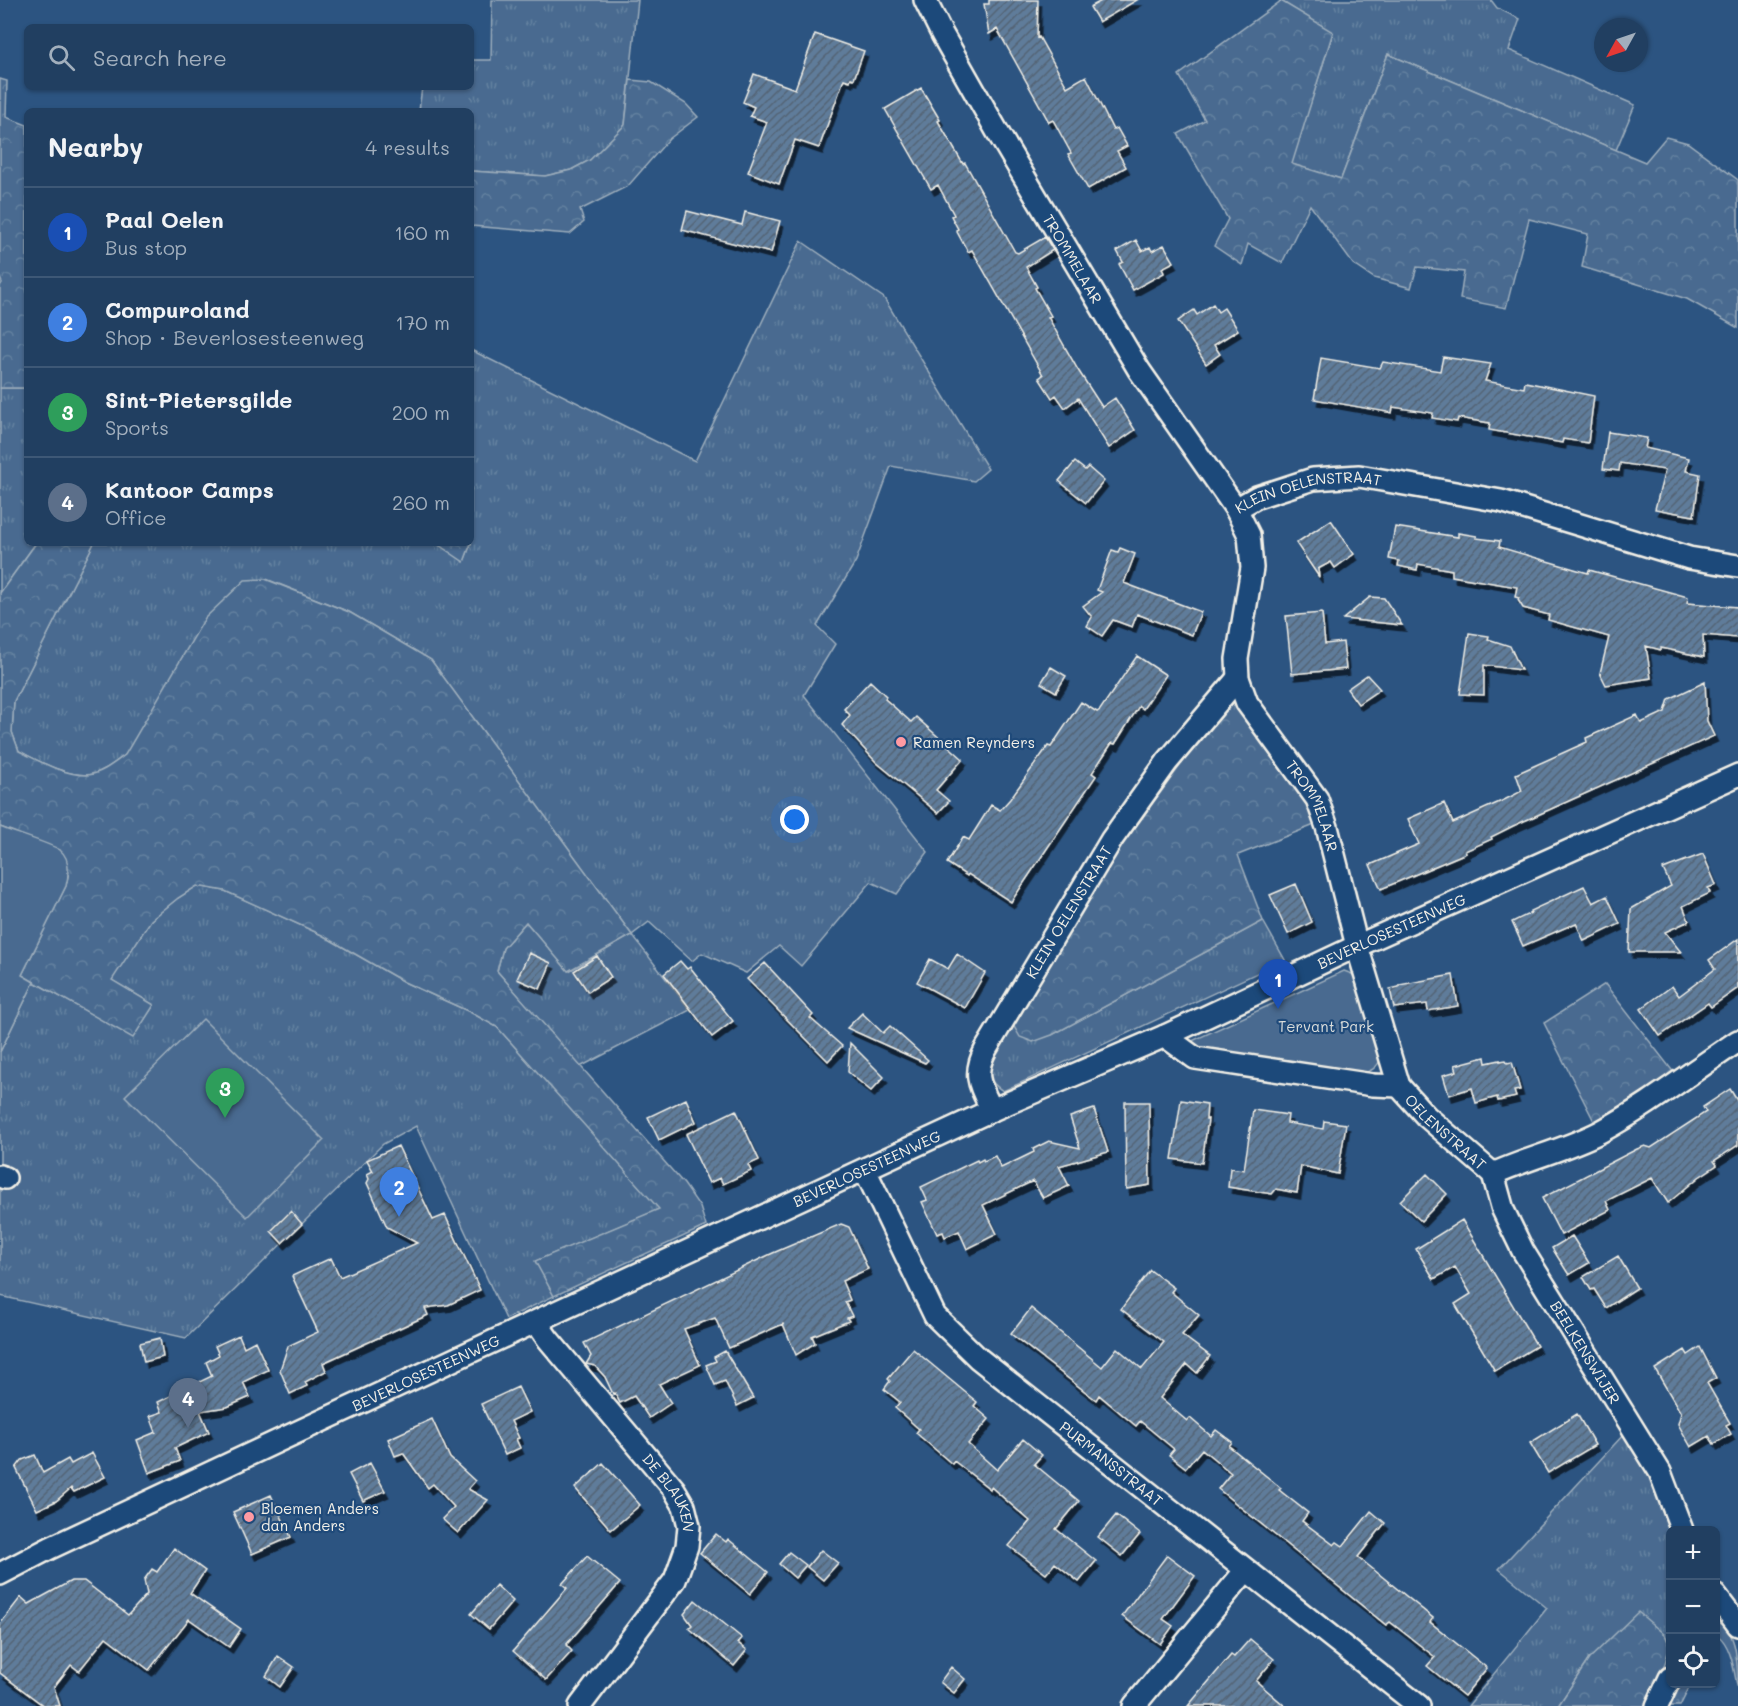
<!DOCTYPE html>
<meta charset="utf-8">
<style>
body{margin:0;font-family:Mali,sans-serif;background:#2d4a6a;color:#f1f3f6}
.controls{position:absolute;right:18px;bottom:18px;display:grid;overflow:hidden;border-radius:9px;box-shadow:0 2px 4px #0004}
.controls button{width:54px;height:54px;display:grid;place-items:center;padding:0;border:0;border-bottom:2px solid #3e5876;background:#213f61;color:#f1f3f6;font:30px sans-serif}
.compass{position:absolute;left:1594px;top:18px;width:54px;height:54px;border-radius:50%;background:#213f61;box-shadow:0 2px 4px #0004;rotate:230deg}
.you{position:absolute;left:795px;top:820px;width:21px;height:21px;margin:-15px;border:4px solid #fff;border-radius:50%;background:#1a73e8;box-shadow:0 0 0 9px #1a73e833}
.badge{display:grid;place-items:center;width:39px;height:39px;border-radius:50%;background:#90b9f0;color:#fff;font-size:20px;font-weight:700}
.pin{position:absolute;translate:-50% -50px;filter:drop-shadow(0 2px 3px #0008)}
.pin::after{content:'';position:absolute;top:32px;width:21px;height:18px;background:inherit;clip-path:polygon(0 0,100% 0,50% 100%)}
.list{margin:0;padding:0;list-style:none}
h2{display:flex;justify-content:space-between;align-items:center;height:78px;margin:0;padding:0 24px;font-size:26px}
h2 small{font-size:20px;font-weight:400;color:#a2afbd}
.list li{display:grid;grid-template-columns:39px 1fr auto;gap:18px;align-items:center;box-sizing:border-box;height:90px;padding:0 24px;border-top:2px solid #3e5876}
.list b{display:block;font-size:22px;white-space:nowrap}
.list p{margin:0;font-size:20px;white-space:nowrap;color:#a2afbd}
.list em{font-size:20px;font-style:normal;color:#a2afbd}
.icon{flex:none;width:33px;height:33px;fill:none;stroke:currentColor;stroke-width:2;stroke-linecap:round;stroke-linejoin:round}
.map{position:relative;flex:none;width:1738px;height:1706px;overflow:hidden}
.search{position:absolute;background:#213f61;box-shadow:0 2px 4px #0004;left:24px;top:24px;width:450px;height:66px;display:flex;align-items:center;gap:15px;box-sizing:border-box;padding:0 21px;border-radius:9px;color:#a2afbd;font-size:22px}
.panel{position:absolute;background:#213f61;box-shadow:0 2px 4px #0004;left:24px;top:108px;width:450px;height:438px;border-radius:9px}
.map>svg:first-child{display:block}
.grass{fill:url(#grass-tufts);stroke:#9eaebc;stroke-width:1.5}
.forest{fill:url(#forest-crowns);stroke:#9eaebc;stroke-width:1.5}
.green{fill:#496b90;stroke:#9eaebc;stroke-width:1.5}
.building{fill:url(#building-hatch);stroke:#f4f1e8;stroke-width:1.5;filter:url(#shadow)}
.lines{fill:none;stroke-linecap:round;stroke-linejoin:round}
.minor-casing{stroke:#f4f1e8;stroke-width:26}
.minor{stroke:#1f4a7a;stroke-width:21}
.poi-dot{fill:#ff9aa2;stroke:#1f4a7a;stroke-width:2}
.labels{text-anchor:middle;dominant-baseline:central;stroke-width:4.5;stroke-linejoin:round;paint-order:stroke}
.street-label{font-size:15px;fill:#f4f1e8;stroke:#1f4a7a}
.poi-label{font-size:15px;fill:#f4f1e8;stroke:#1f4a7a;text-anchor:start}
.park-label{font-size:15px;fill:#dadddb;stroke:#1f4a7a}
</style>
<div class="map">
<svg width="1738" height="1706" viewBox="0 0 1738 1706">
<defs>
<pattern id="grass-tufts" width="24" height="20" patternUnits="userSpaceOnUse" patternTransform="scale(1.5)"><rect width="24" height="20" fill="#496b90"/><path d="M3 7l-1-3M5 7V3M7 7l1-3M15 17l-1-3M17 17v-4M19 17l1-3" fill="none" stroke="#6481a0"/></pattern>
<pattern id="forest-crowns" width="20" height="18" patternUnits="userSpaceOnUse" patternTransform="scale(1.5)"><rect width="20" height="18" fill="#496b90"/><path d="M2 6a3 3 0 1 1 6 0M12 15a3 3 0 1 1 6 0" fill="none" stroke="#6481a0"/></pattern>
<pattern id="building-hatch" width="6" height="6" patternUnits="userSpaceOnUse" patternTransform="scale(1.5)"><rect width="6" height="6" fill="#5e7b9a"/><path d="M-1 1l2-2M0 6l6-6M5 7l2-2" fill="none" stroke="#556474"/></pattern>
<filter id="shadow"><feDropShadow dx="3.5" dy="6" stdDeviation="0" flood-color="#0009"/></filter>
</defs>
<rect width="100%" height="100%" fill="#2c5481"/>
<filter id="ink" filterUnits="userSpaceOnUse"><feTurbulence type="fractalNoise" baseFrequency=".0167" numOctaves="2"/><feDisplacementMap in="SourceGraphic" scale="12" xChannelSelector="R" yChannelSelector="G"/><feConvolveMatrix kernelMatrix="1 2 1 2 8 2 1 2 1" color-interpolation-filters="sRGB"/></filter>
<g filter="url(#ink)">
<path class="grass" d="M492 0H638L625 125 590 160 571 170 545 176 471 171V111H419L422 87H471V60H491Z
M1279 0H1491L1497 8 1520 19 1509 50 1635 105 1616 150 1388 54 1341 179 1291 164 1333 33Z
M801 241 884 298 988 469 974 481 891 466 856 561 817 626 835 644 804 695 928 852 897 894 871 882 801 966 779 946 746 973 702 953 692 961 649 922 632 935 690 1010 580 1067 497 971 503 948 526 922 569 971 632 935 431 660 349 612 266 579 125 755C114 763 101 774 87 775 63 775 39 761 19 751L12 732 14 701 94 543H436L464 561 471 544V350L695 461Z
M0 388H27V543H36L0 593Z
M197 886 225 891 322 935 404 982 470 1012 497 1027 660 1209 536 1261 554 1296 506 1319 416 1126 383 1144 186 1338 0 1296V1052L34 982 133 1037 154 1005 111 980 151 920 178 898Z
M1263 921 1285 960 1003 1091C971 1071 997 1047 1012 1023L1052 1035Z
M1625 1433 1643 1464 1661 1501 1670 1532V1646L1665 1635 1589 1659 1558 1706H1468L1547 1608 1499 1569Z
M1716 1621C1738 1628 1738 1667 1738 1690 1734 1673 1732 1645 1717 1635L1716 1638Z
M1681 1684H1691L1680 1706H1670Z"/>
<path class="forest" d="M1281 1 1333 32 1292 164 1341 179 1388 54 1645 162 1666 137 1688 143 1738 180V328L1687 299 1582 267 1588 234 1529 219 1506 308 1460 299 1464 272 1417 267 1411 288 1374 278 1353 264 1310 205 1282 263 1248 244 1242 265 1214 246 1228 219 1178 134 1205 120 1179 75Z
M0 79 7 81 6 117 27 125V388H0V286L2 283 0 278Z
M630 80 651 82 686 104 698 117 669 139 628 186 580 210 584 222 570 234 471 226V171L545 176 571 170 590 160 625 125Z
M36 543H94L14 701 12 732 19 751C39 761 63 775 87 775 101 774 114 763 125 755L205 618 245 580 265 579 349 612 431 660 632 935 568 971 526 922 503 948 497 971 684 1184 700 1207 706 1226 554 1296 535 1261 659 1209 497 1027 470 1012 404 982 322 935 225 891 197 886 178 898 151 920 112 980 154 1005 133 1038 22 975 66 886 69 872 60 850 0 827V593Z
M436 543H471L464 562Z
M1232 705 1237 707 1306 801 1317 824 1238 855 1263 921 1052 1035 1033 1042 1020 1037 1012 1023 1089 890 1224 706Z
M1605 984 1675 1074 1595 1123 1544 1023Z
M1638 1612 1665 1635 1670 1646 1663 1670 1645 1706H1558L1589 1659Z"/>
<path class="green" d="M0 827C12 832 52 844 60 850 71 859 69 874 66 886L22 975 34 982 0 1052Z
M1344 971 1352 974 1357 980 1382 1057C1377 1068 1371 1072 1359 1074L1195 1050 1191 1046 1192 1041Z
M203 1019 324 1140 247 1217 125 1096Z"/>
<path class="building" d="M989 0H1038L1037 38 1039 37 1067 87 1086 76 1113 130 1117 128 1127 146 1117 151 1126 167 1088 189 1068 154 1071 153 1053 120 1049 122 997 29 989 34 984 4H989Z
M1103 0H1137L1099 22 1090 7Z
M815 34 864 51 854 79 851 78 850 81 844 79 819 148 795 140 779 184 748 172 767 122 750 116 754 107 743 102 754 74 795 89Z
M921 88 940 120 938 121 963 164 965 163 1015 252 1018 253 1045 237 1053 250 1026 267 1037 287 1035 288 1051 316 1048 317 1078 370 1102 407 1115 398 1135 430 1109 448 1078 398 1065 408 1056 395 1052 398 1039 378 1043 375 972 250 968 252 956 230 958 229 951 216 954 215 938 185 931 189 885 109Z
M687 211 742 225 745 212 780 221 771 253 682 230Z
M1136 240 1142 251 1150 247 1152 251 1164 245 1174 262 1162 268 1164 273 1133 290 1119 264 1123 262 1117 251Z
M1213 304 1218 312 1224 308 1238 330 1214 345 1220 354 1206 364 1178 321 1194 310 1197 315Z
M1443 357 1491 364 1485 381 1524 388 1525 382 1594 396 1588 443 1563 439 1562 443 1489 430 1490 423 1458 418 1457 422 1432 418 1433 413 1393 407 1392 413 1314 399 1321 358 1380 368 1383 362 1440 371Z
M1608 432 1647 438 1645 448 1689 458 1686 471 1700 474 1694 516 1655 509 1665 470 1620 463 1619 471 1603 469Z
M1075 462 1085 470 1088 467 1104 481 1086 503 1059 481Z
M1331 520 1354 554 1335 568 1331 562 1318 569 1319 577 1296 543Z
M1395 527 1458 537V533L1477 536 1476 538 1500 541 1499 547 1588 573 1589 570 1688 597 1687 603 1738 607V638L1703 635 1704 657 1661 648V650L1646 646 1651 678 1606 685 1600 673 1609 637 1548 620 1549 615 1523 608 1518 600 1519 598 1515 597 1517 587 1452 576V570L1418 564 1417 570 1398 566 1399 561 1389 559Z
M1120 548 1135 554 1124 583 1201 612 1192 635 1137 614 1132 627 1113 620 1102 636 1087 626 1092 617 1083 606 1102 592 1097 590 1112 550 1118 552Z
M1370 597 1384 598 1402 625 1343 619Z
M1322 613 1325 644 1343 642 1346 669 1292 674 1286 616Z
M1469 633 1489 636 1488 639 1510 646 1521 670 1484 665V695L1460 694Z
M1137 656 1166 675 1143 709 1139 706 1115 744 1112 743 1092 773 1096 776 1011 902 968 874 967 876 947 863 963 837 969 840 991 805 1000 810 1010 799 1048 746 1051 747 1081 702 1097 712 1100 710Z
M1051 667 1066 676 1056 692 1041 683Z
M1367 675 1380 689 1358 704 1347 689Z
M870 681 886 696 885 699 911 722 916 717 963 759 936 790 949 801 938 813 876 762 842 725 850 715 844 709Z
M1705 682 1707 721 1714 736 1513 826 1491 837 1492 839 1465 851 1466 853 1381 889 1370 865 1419 844 1408 819 1444 803 1453 823 1504 800 1522 791 1516 774 1587 742 1586 738 1637 715 1641 723 1665 712 1669 699Z
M1703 854 1716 885 1708 888 1710 893 1683 906 1689 921 1665 932 1681 952H1629L1631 909 1671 886 1663 869Z
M1296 884 1312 922 1288 934 1270 895Z
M1584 886 1593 903 1607 896 1620 924 1584 941 1576 923 1523 946 1512 922 1531 913 1530 911Z
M1738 939V988L1711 1007 1708 1003 1660 1036 1641 1009 1672 986 1679 996 1715 969 1709 960Z
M529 953 551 963 540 989 517 979Z
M957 954 985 973 965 1008 917 982 930 959 948 969Z
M597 956 611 977 588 992 574 971Z
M680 961 687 969 690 967 733 1021 712 1037 664 974Z
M765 963 813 1015 810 1018 842 1046 828 1061 747 979Z
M1453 975 1458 1006 1428 1011 1427 1004 1394 1008 1390 989 1399 987V985Z
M862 1013 883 1033 890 1026 928 1060 925 1063 847 1028Z
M850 1043 884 1077 871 1091 848 1072Z
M1485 1057 1486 1063 1500 1060V1061L1506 1060 1507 1063 1512 1062 1520 1090 1514 1091 1516 1097 1498 1101 1497 1097 1476 1103 1472 1088 1449 1095 1443 1075 1457 1071 1455 1065Z
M1730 1089 1738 1102V1145L1714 1161 1717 1165 1699 1177 1668 1203 1652 1178 1606 1201 1610 1210 1561 1235 1542 1198 1637 1149 1645 1146 1651 1148 1706 1112 1703 1107Z
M686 1099 696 1122 659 1140 648 1117Z
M1181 1100 1207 1104 1206 1119H1208L1202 1163 1172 1159Z
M1125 1102H1149L1150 1185 1126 1189Z
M1094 1109 1108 1152 1059 1166 1069 1186 1043 1198 1033 1181 983 1205 997 1234 967 1249 959 1231 945 1237 943 1232 937 1234 922 1202 927 1200 921 1187 977 1160 978 1162 983 1159 984 1161 995 1156 1001 1168 1034 1152 1033 1149 1049 1141 1080 1148 1070 1117Z
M736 1110 759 1160 748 1165 751 1171 723 1184 720 1178 709 1183 686 1134Z
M1253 1110 1288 1115 1287 1123 1323 1129 1324 1121 1346 1124 1338 1174 1301 1166 1297 1193 1276 1189 1272 1194 1228 1187 1230 1168 1244 1170Z
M398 1146 433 1220 445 1215 480 1290 448 1305 425 1308 428 1315 323 1363 326 1371 305 1382 307 1386 290 1394 280 1370 288 1346 318 1332 292 1276 331 1258 340 1277 417 1243 387 1227 367 1183 369 1179 367 1174 373 1171 367 1160Z
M1427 1174 1447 1194 1421 1221 1400 1201Z
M291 1211 302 1224 282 1243 271 1231Z
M1462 1220 1537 1346 1495 1371 1455 1304 1471 1294 1455 1267 1434 1279 1416 1249Z
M841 1224 849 1227 868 1269 842 1281 850 1300 845 1302 852 1316 847 1318 849 1321 812 1336 815 1343 796 1355 783 1324 729 1348 715 1318 684 1329 700 1365 659 1384 671 1403 649 1418 634 1396 620 1403 615 1393 613 1394 605 1377 595 1366 586 1364 591 1356 584 1343 773 1253Z
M1572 1236 1589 1263 1569 1275 1552 1248Z
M1618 1256 1637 1288 1606 1308 1594 1289 1591 1290 1583 1277Z
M1150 1270 1174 1288 1171 1292 1199 1315 1182 1335 1210 1356 1197 1373 1187 1364 1160 1398 1187 1421 1190 1418 1211 1436 1216 1430 1232 1442 1229 1446 1281 1488 1279 1490 1308 1513 1302 1521 1334 1545 1337 1542 1343 1546 1371 1511 1385 1523 1358 1557 1433 1618 1430 1622 1487 1668 1464 1696 1427 1666 1435 1657 1390 1622 1386 1625 1218 1489 1231 1473 1202 1449 1186 1468 1169 1455 1174 1449 1140 1421 1136 1426 1099 1395 1096 1400 1011 1334 1031 1308 1102 1367 1117 1348 1142 1369 1164 1342 1121 1309Z
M239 1335 244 1347 255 1341 268 1370 243 1382 250 1397 227 1407 200 1411 209 1432 175 1448 180 1461 149 1473 137 1440 156 1432 150 1416 162 1412 158 1402 212 1376 206 1362 219 1355 215 1346Z
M160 1338 163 1357 144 1362 140 1343Z
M1700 1347 1716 1378 1707 1383 1730 1423 1726 1425 1731 1434 1714 1444 1709 1436 1691 1447 1678 1424 1681 1413 1655 1369 1685 1350 1688 1355Z
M913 1349 977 1402 974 1406 989 1419 968 1444 997 1470 1023 1439 1042 1455 1034 1464 1079 1501 1056 1529 1096 1561 1079 1582 1055 1563 1046 1574 1009 1546 1030 1521 991 1487 990 1489 954 1461 952 1464 916 1433 919 1429 895 1408 900 1402 884 1389 890 1381 888 1379Z
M725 1351 753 1398 737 1406 725 1381 715 1385 706 1365 716 1361 714 1357Z
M518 1387 530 1412 511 1421 519 1438 516 1439 520 1448 505 1455 481 1404Z
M1577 1414 1595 1445 1548 1473 1530 1443Z
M432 1419 450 1458 475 1481 468 1489 488 1500 458 1533 442 1519 454 1507 433 1484 428 1488 403 1453 395 1456 388 1439Z
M92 1453 105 1477 74 1492 71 1488 56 1501 37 1510 16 1468 22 1460 35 1455 43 1473 68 1459 71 1464Z
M370 1463 385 1491 363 1501 349 1474Z
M603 1463 640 1505 611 1530 575 1488Z
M271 1495 291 1537 252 1554 233 1512Z
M1116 1515 1140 1534 1122 1556 1098 1537Z
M716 1534 726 1542 728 1539 768 1572 750 1594 700 1553Z
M174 1548 205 1571 190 1593 241 1629 229 1647 189 1619 149 1670 106 1637 79 1671 71 1665 54 1687 60 1706H44L0 1673V1624L21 1597 29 1604 71 1581H84L128 1615 147 1594 144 1580 152 1569 157 1572Z
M821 1550 838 1563 823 1580 807 1567Z
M789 1552 806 1565 795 1578 779 1564Z
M1167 1555 1195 1576 1163 1619 1173 1626 1160 1644 1122 1616Z
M587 1556 620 1583 566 1645 572 1651 546 1680 513 1651 567 1588 562 1584Z
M496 1585 513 1601 489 1629 471 1614Z
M695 1600 742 1638 738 1643 747 1650 734 1666 689 1628 692 1625 684 1614Z
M1250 1639 1274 1659 1256 1681 1285 1706H1188L1231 1655 1234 1657Z
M278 1656 294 1667 280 1687 266 1676Z
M951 1667 965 1679 954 1693 940 1682Z"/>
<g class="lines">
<defs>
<g id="minor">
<path id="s1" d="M925 0 942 34 997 131 1139 370 1236 509 1249 535 1252 568 1237 659 1238 678 1247 703 1317 799 1327 827 1357 946 1399 1086 1426 1116 1493 1174"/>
<path id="s2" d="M1236 509 1257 497 1313 479 1359 476 1501 501 1689 558 1738 566"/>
<path d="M1165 1036 1195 1058 1373 1085 1399 1086"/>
<path id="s3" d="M992 1110C980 1086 972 1075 986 1049L1112 839 1167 762 1238 678"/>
<path id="s4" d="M865 1170 935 1316 978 1358 1419 1706"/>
<path id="s5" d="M1493 1174 1503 1210 1523 1251 1660 1472 1682 1530"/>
<path d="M1493 1174C1528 1158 1565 1150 1600 1132 1648 1106 1693 1071 1738 1041"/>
<path d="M0 1176 5 1178"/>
<path id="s6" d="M536 1322 548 1339 674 1489 684 1506 689 1526 687 1546 675 1580 580 1706"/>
<path id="s7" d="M0 1574 50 1548 276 1442 992 1110 1165 1036 1357 946 1738 775"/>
<path d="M1716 1596 1738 1625"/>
<path d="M1134 1706 1246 1570"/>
<path d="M1657 1706 1670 1678"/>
</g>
</defs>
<use href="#minor" class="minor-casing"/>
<use href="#minor" class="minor"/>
</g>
</g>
<g class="poi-dot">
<circle cx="901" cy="742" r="6"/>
<circle cx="249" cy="1517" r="6"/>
</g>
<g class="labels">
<g class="street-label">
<text stroke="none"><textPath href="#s1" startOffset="298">TROMMELAAR</textPath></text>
<text stroke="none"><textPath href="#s2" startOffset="76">KLEIN OELENSTRAAT</textPath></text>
<text stroke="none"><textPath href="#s1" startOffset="920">TROMMELAAR</textPath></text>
<text stroke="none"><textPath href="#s3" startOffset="225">KLEIN OELENSTRAAT</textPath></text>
<text stroke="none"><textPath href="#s7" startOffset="1533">BEVERLOSESTEENWEG</textPath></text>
<text stroke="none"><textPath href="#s1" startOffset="1280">OELENSTRAAT</textPath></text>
<text stroke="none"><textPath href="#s7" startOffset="957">BEVERLOSESTEENWEG</textPath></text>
<text stroke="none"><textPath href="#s5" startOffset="202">BEELKENSWIJER</textPath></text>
<text stroke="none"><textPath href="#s7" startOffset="471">BEVERLOSESTEENWEG</textPath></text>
<text stroke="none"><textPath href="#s4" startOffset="392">PURMANSSTRAAT</textPath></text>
<text stroke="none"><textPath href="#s6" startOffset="218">DE BLAUKEN</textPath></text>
</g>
<g class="poi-label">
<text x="913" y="742">Ramen Reynders</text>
<text x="261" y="1508">Bloemen Anders<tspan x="261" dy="17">dan Anders</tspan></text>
</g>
<g class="park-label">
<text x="1326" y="1026">Tervant Park</text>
</g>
</g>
</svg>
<div class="controls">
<button>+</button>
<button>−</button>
<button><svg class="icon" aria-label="locate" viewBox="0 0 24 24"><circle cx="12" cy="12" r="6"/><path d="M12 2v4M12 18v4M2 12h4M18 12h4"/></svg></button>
</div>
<svg class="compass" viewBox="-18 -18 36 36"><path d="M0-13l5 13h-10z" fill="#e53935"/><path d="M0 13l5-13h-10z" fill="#a2afbd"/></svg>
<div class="you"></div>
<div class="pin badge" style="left:1278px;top:1009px;background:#1a4fb4">1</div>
<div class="pin badge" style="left:399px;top:1217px;background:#3f7fe0">2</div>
<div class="pin badge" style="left:225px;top:1118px;background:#2e9e5b">3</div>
<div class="pin badge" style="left:188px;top:1428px;background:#5c6f8a">4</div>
<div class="search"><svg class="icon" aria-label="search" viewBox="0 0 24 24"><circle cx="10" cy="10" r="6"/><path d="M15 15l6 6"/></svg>Search here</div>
<section class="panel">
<h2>Nearby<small>4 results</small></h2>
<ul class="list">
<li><span class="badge" style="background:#1a4fb4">1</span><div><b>Paal Oelen</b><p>Bus stop</p></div><em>160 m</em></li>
<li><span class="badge" style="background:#3f7fe0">2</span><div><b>Compuroland</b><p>Shop · Beverlosesteenweg</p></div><em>170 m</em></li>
<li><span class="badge" style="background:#2e9e5b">3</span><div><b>Sint-Pietersgilde</b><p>Sports</p></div><em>200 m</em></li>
<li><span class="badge" style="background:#5c6f8a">4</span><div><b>Kantoor Camps</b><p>Office</p></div><em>260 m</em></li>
</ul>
</section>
</div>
